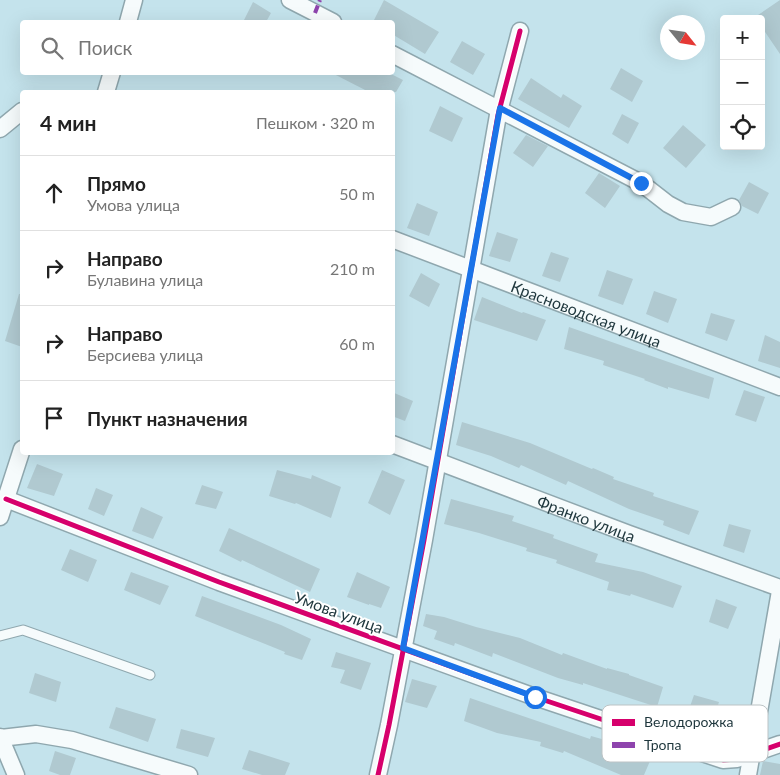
<!DOCTYPE html>
<html lang="ru">
<meta charset="utf-8">
<style>
body{margin:0;font-family:Lato,sans-serif;background:#f2f2f2;color:#222}
.controls{position:absolute;right:15px;top:15px;display:grid;overflow:hidden;border-radius:5px;box-shadow:0 5px 20px #0002}
.controls button{width:45px;height:45px;display:grid;place-items:center;padding:0;border:0;border-bottom:1px solid #e0e0e0;background:#fff;color:#222;font:25px sans-serif}
.compass{position:absolute;left:660px;top:15px;width:45px;height:45px;border-radius:50%;background:#fff;box-shadow:0 5px 20px #0002;rotate:120deg}
.stop{position:absolute;width:15px;height:15px;margin:-11px;border:4px solid #1a73e8;border-radius:50%;background:#fff}
.stop.end{background:#1a73e8;border-color:#fff;box-shadow:0 1px 5px #0008}
.list{margin:0;padding:0;list-style:none}
h2{display:flex;justify-content:space-between;align-items:center;height:65px;margin:0;padding:0 20px;font-size:21px}
h2 small{font-size:16px;font-weight:400;color:#767676}
.list li{display:grid;grid-template-columns:32px 1fr auto;gap:15px;align-items:center;box-sizing:border-box;height:75px;padding:0 20px;border-top:1px solid #e0e0e0}
.list b{display:block;font-size:19px;white-space:nowrap}
.list p{margin:0;font-size:16px;white-space:nowrap;color:#767676}
.list em{font-size:16px;font-style:normal;color:#767676}
.icon{flex:none;width:28px;height:28px;fill:none;stroke:currentColor;stroke-width:2;stroke-linecap:round;stroke-linejoin:round}
.map{position:relative;flex:none;width:780px;height:775px;overflow:hidden}
.search{position:absolute;background:#fff;box-shadow:0 5px 20px #0002;left:20px;top:20px;width:375px;height:55px;display:flex;align-items:center;gap:12px;box-sizing:border-box;padding:0 18px;border-radius:5px;color:#767676;font-size:19px}
.panel{position:absolute;background:#fff;box-shadow:0 5px 20px #0002;left:20px;top:90px;width:375px;height:365px;border-radius:5px}
.map>svg:first-child{display:block}
.building{fill:#b0c9d0}
.lines{fill:none;stroke-linecap:round;stroke-linejoin:round}
.lane-casing{stroke:#8fa7ae;stroke-width:11}
.street-casing{stroke:#8fa7ae;stroke-width:19}
.lane{stroke:#f6fbfc;stroke-width:9}
.street{stroke:#f6fbfc;stroke-width:16}
.quiet{stroke:#8e44ad;stroke-width:4;stroke-dasharray:8 4;stroke-linecap:butt}
.cycleway-casing{stroke:#fff;stroke-width:8}
.cycleway{stroke:#d6006c;stroke-width:5}
.route{stroke:#1a73e8;stroke-width:6}
.labels{text-anchor:middle;dominant-baseline:central;stroke-width:4;stroke-linejoin:round;paint-order:stroke}
.street-label{font-size:16px;fill:#1f373d;stroke:#fff}
.key{fill:#fff;stroke:#bcc3c5;stroke-width:1}
.key-label{font-size:14px;fill:#1f373d}
</style>
<div class="map">
<svg width="780" height="775" viewBox="0 0 780 775">
<rect width="100%" height="100%" fill="#c4e3ec"/>
<path class="building" d="M384 0 439 32 425 54 392 34V22H373Z
M780 0V54L761 26V19H757L755 17Z
M253 2 271 13 266 22H243Z
M462 41 485 54 473 75 450 62Z
M621 68 643 81 632 102 610 89Z
M330 72H387L403 80 396 92H369Z
M531 78 561 98 563 94 582 106 569 128 518 99Z
M440 106 463 118 452 142 429 131Z
M622 114 639 123 628 144 612 134Z
M683 125 706 145 686 168 663 148Z
M526 135 548 146 533 167 513 153Z
M599 173 620 186 605 208 585 193Z
M749 182 769 193 758 214 742 206 739 200Z
M417 203 438 212 429 236 407 228Z
M497 232 518 239 510 262 489 256Z
M551 252 569 258 560 282 542 276Z
M607 270 633 279 623 305 598 296Z
M421 273 440 284 429 307 409 296Z
M654 291 677 299 668 323 646 314Z
M19 294H22V347L5 341Z
M482 297 522 313 523 312 546 320 537 341 474 320Z
M711 313 735 320 727 341 705 333Z
M569 327 714 378 709 399 668 387V389L644 380 645 379 603 365 604 361 564 349Z
M765 335 780 342V368L758 361Z
M744 390 765 397 756 422 735 415Z
M392 392 413 401 405 421 392 416Z
M462 422 530 443 592 469 593 468 614 477 613 479 654 493 653 496 699 511 689 535 663 525 664 521 629 509 568 481 566 485 521 465 519 468 491 456 456 445Z
M37 464 63 474 54 496 27 488Z
M277 470 311 479 312 475 341 487 331 518 296 503 295 504 269 496Z
M382 470 405 480 390 515 368 503Z
M202 485 223 492 216 509 195 504Z
M96 488 113 495 104 516 88 509Z
M451 499 514 516 512 521 554 535 553 538 598 554 595 562 643 572 682 586 673 608 631 594 630 596 607 590 609 582 556 563 557 560 526 551 527 548 479 533 444 524Z
M141 507 163 517 153 539 132 531Z
M729 524 751 530 744 553 723 546Z
M229 528 320 569 310 592 242 560 241 562 219 551Z
M70 549 97 560 88 582 61 570Z
M131 572 169 586 160 605 124 590Z
M357 572 390 587 381 608 369 604V605L347 597Z
M202 596 281 625 311 639 302 660 284 654 285 652 195 616Z
M716 599 737 607 728 629 709 622Z
M426 614 444 617 476 627 520 638 562 655 563 653 607 669V668L629 674V675L663 687 657 707 583 683V685L558 678 493 653 492 657 455 643 454 646 434 639 437 631 423 626Z
M336 652 371 663 361 690 340 683 345 670 331 667Z
M35 673 61 682 56 702 29 693Z
M412 679 437 686 427 708 405 702Z
M694 695 719 702 711 727 686 718Z
M470 698 590 739 591 736 616 743 613 751 650 761 644 775H621L564 751 563 753 540 746 541 742 497 733 464 721Z
M116 707 156 719 148 742 109 728Z
M181 729 215 738 208 757 176 748Z
M249 750 290 763 285 775H262L242 769Z
M55 751 76 758 70 775H60L49 771Z
M763 761 780 764V775H760Z"/>
<g class="lines">
<defs>
<path id="lane" d="M0 636 23 630 150 675"/>
<g id="street">
<path d="M290 0 333 22"/>
<path d="M128 22 134 0"/>
<path d="M392 54 641 183 668 204 683 212 711 217 732 207"/>
<path d="M106 92 112 72"/>
<path d="M0 129 22 111"/>
<path id="s1" d="M392 239 780 387"/>
<path id="s2" d="M392 444 629 534 780 588"/>
<path d="M6 499 219 582 535 697 723 760 737 759 780 744"/>
<path d="M0 517 22 449"/>
<path d="M0 737 16 775"/>
<path d="M0 738 36 734 72 740 189 775"/>
<path d="M378 775 389 725 424 540 498 115 520 31"/>
<path d="M748 775 780 591"/>
</g>
</defs>
<use href="#lane" class="lane-casing"/>
<use href="#street" class="street-casing"/>
<use href="#lane" class="lane"/>
<use href="#street" class="street"/>
<path class="quiet" d="M315 13 320 0"/>
<defs>
<path id="cycleway" d="M6 499 219 582 535 697 723 760 737 759 780 744
M378 775 389 725 424 540 498 115 520 31"/>
</defs>
<use href="#cycleway" class="cycleway-casing"/>
<use href="#cycleway" class="cycleway"/>
</g>
<g class="lines">
<path class="route" d="M535 697 403 648 500 108 641 183"/>
</g>
<g class="labels">
<g class="street-label">
<text stroke="none"><textPath href="#s1" startOffset="208">Красноводская улица</textPath></text>
<text stroke="none"><textPath href="#s2" startOffset="208">Франко улица</textPath></text>
<text transform="translate(339 612) rotate(20)">Умова улица</text>
</g>
</g>
<rect x="602" y="705" width="166" height="57" rx="8" class="key"/>
<rect x="612" y="719" width="23" height="7" fill="#d6006c"/>
<rect x="612" y="742" width="23" height="6" fill="#8e44ad"/>
<g class="key-label">
<text x="644" y="727">Велодорожка</text>
<text x="644" y="750">Тропа</text>
</g>
</svg>
<div class="controls">
<button>+</button>
<button>−</button>
<button><svg class="icon" aria-label="locate" viewBox="0 0 24 24"><circle cx="12" cy="12" r="6"/><path d="M12 2v4M12 18v4M2 12h4M18 12h4"/></svg></button>
</div>
<svg class="compass" viewBox="-18 -18 36 36"><path d="M0-13l5 13h-10z" fill="#e53935"/><path d="M0 13l5-13h-10z" fill="#767676"/></svg>
<div class="stop" style="left:535px;top:697px"></div>
<div class="stop end" style="left:641px;top:183px"></div>
<div class="search"><svg class="icon" aria-label="search" viewBox="0 0 24 24"><circle cx="10" cy="10" r="6"/><path d="M15 15l6 6"/></svg>Поиск</div>
<section class="panel">
<h2>4 мин<small>Пешком · 320 m</small></h2>
<ul class="list">
<li><svg class="icon" aria-label="ahead" viewBox="0 0 24 24"><path d="M12 20V5M6 11l6-6 6 6"/></svg><div><b>Прямо</b><p>Умова улица</p></div><em>50 m</em></li>
<li><svg class="icon" aria-label="right" viewBox="0 0 24 24"><path d="M7 20v-9h11M14 6l5 5-5 5"/></svg><div><b>Направо</b><p>Булавина улица</p></div><em>210 m</em></li>
<li><svg class="icon" aria-label="right" viewBox="0 0 24 24"><path d="M7 20v-9h11M14 6l5 5-5 5"/></svg><div><b>Направо</b><p>Берсиева улица</p></div><em>60 m</em></li>
<li><svg class="icon" aria-label="arrive" viewBox="0 0 24 24"><path d="M6 21V4h12l-3 4 3 4H6"/></svg><div><b>Пункт назначения</b></div></li>
</ul>
</section>
</div>
